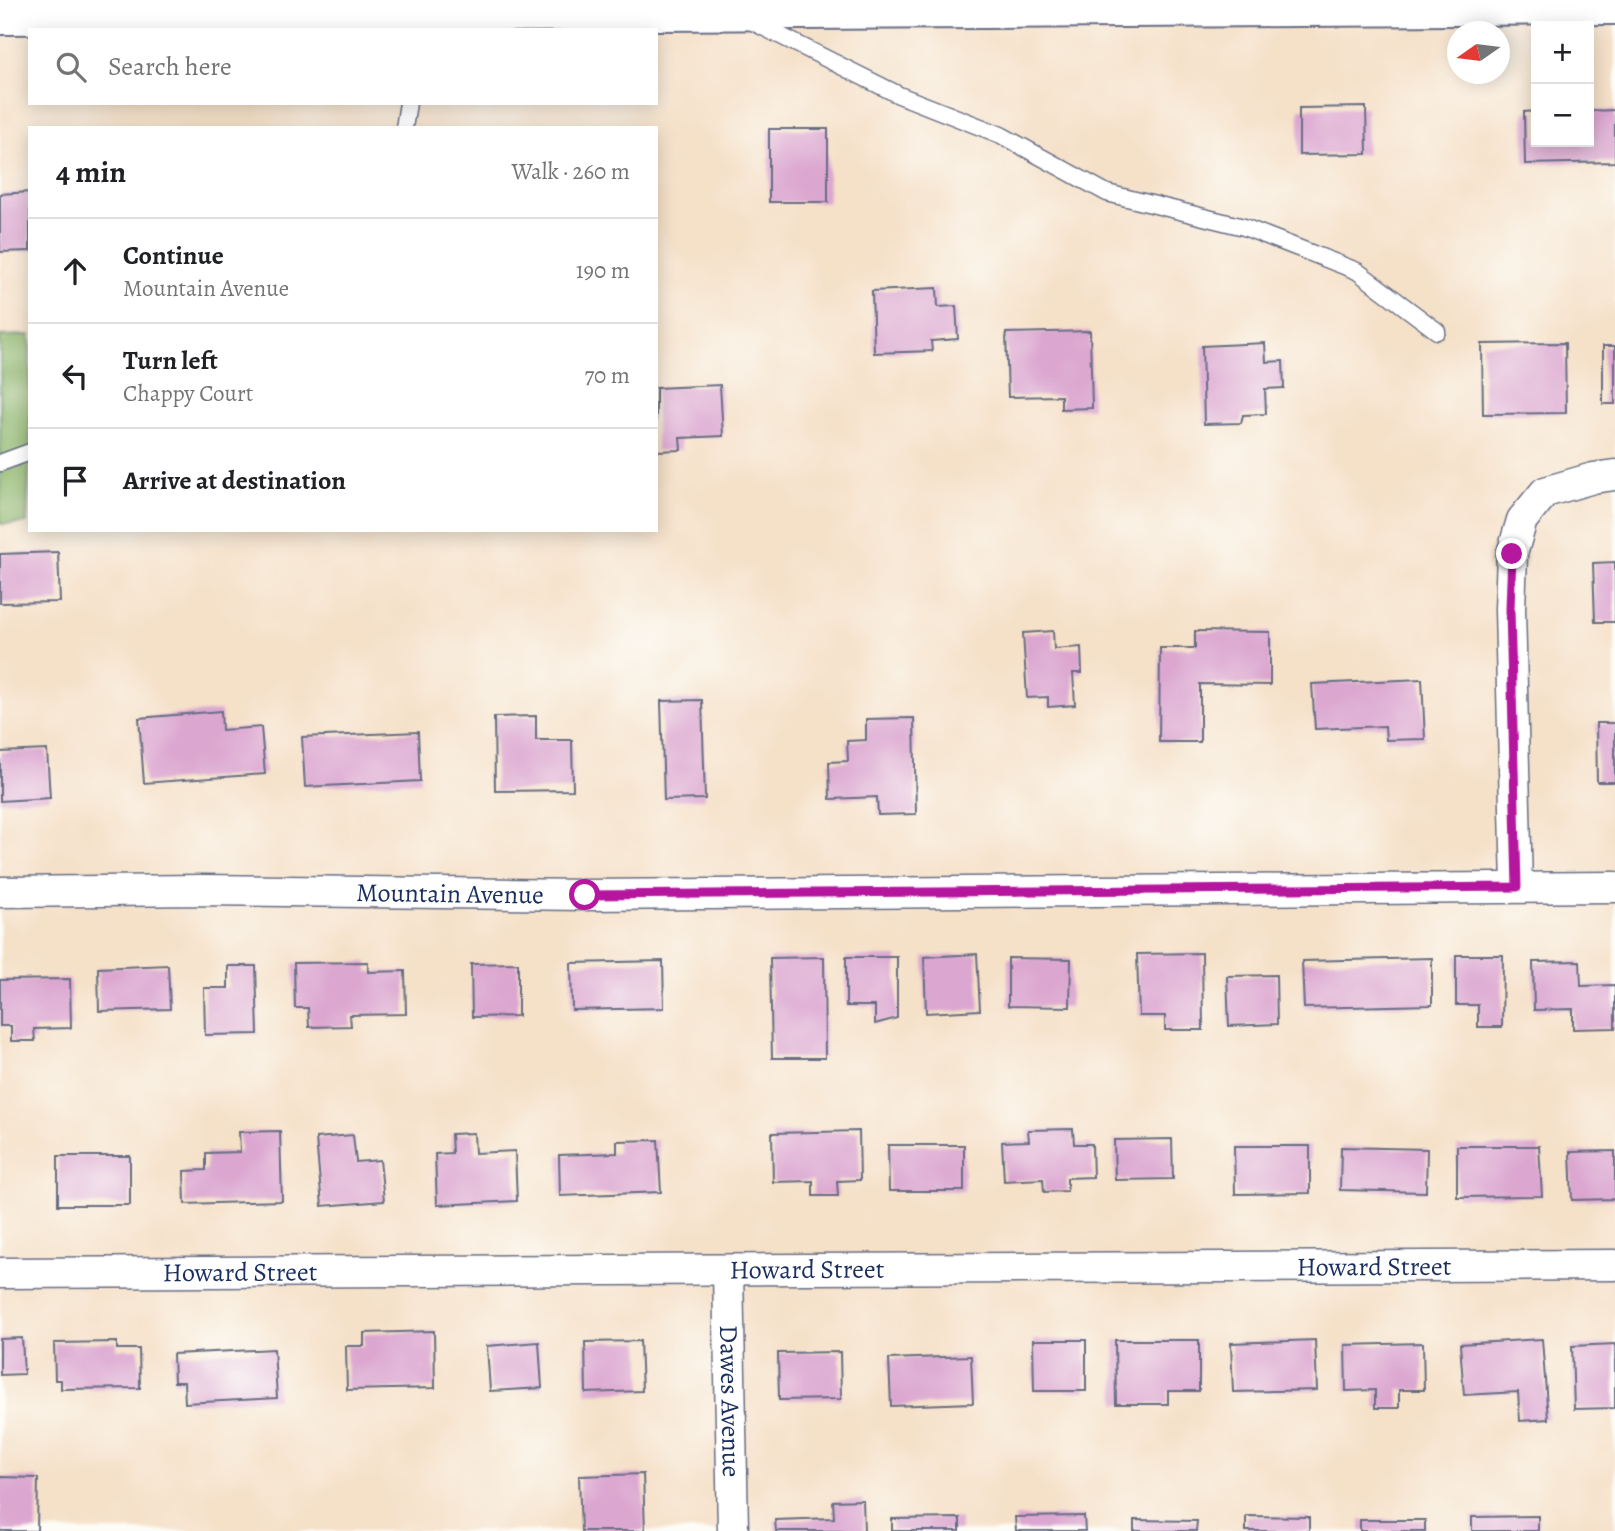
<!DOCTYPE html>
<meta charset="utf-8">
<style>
body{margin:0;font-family:Alegreya,serif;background:#f6f6f6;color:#202124}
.controls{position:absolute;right:21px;top:21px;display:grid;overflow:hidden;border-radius:0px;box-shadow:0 4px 18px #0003}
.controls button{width:63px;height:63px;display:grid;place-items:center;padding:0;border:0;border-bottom:2px solid #e0e0e0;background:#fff;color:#202124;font:35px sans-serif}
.compass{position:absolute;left:1447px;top:21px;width:63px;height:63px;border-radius:50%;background:#fff;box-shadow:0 4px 18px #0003;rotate:256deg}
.stop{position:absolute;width:21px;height:21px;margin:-16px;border:5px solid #b5179e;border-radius:50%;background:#fff}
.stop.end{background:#b5179e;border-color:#fff;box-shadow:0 2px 7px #0008}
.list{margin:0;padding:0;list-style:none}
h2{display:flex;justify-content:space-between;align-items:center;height:91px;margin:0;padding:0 28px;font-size:30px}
h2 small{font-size:23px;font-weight:400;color:#757577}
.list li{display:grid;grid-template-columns:46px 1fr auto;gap:21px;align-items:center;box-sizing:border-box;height:105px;padding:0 28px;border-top:2px solid #e0e0e0}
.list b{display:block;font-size:26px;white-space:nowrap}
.list p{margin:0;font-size:23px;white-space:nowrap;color:#757577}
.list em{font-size:23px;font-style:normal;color:#757577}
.icon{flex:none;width:38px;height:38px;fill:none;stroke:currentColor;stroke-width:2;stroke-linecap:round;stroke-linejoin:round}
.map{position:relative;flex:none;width:1615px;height:1531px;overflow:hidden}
.search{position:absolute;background:#fff;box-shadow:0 4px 18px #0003;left:28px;top:28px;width:630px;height:77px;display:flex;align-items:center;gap:18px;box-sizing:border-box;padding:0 24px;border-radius:0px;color:#757577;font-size:26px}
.panel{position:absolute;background:#fff;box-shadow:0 4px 18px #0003;left:28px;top:126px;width:630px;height:406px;border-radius:0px}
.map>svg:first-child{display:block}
.forest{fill:#8eb66c;stroke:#547265;stroke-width:2}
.building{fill:#dba6d0}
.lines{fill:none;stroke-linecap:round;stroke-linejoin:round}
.service-casing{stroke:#676d83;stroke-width:19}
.minor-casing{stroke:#676d83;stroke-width:33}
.primary-casing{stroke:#676d83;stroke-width:42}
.service{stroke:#fff;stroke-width:16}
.minor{stroke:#fff;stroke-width:30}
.primary{stroke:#fff;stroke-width:38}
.route{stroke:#b5179e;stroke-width:9}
.labels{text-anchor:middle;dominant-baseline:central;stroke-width:6;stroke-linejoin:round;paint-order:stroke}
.street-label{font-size:26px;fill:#1b2f5e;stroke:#fdfcf7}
</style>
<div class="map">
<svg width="1615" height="1531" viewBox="0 0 1615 1531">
<rect width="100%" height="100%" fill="#fdfcf7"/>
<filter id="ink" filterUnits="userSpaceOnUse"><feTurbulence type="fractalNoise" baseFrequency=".0143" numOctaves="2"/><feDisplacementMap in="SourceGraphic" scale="14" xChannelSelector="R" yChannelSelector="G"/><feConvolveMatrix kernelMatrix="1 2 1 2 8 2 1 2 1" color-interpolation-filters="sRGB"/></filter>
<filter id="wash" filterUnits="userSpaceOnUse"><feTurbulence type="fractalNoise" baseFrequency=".00686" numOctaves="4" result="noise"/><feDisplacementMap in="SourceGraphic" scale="28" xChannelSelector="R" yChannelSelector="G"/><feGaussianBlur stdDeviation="1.57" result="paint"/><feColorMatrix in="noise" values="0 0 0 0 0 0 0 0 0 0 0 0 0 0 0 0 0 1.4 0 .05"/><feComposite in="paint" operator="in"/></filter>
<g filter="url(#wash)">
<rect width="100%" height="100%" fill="#f5e0c8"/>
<path class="forest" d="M30 335V453L27 523 0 524V336Z"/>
<g id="blocks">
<path class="building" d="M1366 107 1367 154 1299 155V108Z
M1615 110V162L1525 164 1524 112 1536 111V142H1589V111Z
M769 129H828V202H769Z
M30 192V251L0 252V194Z
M937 288 938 307 956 306 958 339 931 341 932 351 874 353 872 291Z
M1090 331 1092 408 1061 409V396L1008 397 1006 333Z
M1265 343 1266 362 1283 361 1284 388 1265 389 1266 414 1243 415 1241 423 1204 424 1202 346Z
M1565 343 1566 413 1483 414 1482 344Z
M1603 346H1615V404H1603Z
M720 385 723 436 680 438 681 450 656 451V388Z
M58 552 60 602 0 603V554Z
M1615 562V622H1595L1593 563Z
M1053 631 1054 649 1081 647 1082 673H1073L1075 705 1048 707V697L1027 698 1023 633Z
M1195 631 1270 632V685L1200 684V742H1159L1160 648H1195Z
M1422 679 1425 739 1386 740 1385 726 1315 729 1312 684Z
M702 700 705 799 664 800 661 701Z
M221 711 222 730 261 727 265 774 144 783 139 718Z
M536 716V740H572L573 790 495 791 494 717Z
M914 718 916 814 878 815 877 797 830 799 829 762 848 761 847 741 866 740V719Z
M1596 723H1615V782H1597Z
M418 732 420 781 305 787 302 737Z
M47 750 50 798 0 801V752Z
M1202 953 1203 1030H1165V1016H1139L1137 954Z
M977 954 980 1010 926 1013 924 957Z
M1456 955H1503L1502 1027H1478V1005H1456Z
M824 957 825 1058H772L770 958Z
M846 957H897V1018L875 1024V1006H846Z
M1008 958 1071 959 1070 1007 1008 1006Z
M1432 958V1005L1304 1008 1302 961Z
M663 961 664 1008 572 1010 571 963Z
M1580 961 1581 986 1615 985V1028L1573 1029V1009L1534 1010 1533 962Z
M368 962V972L405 971 406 1014 350 1015 351 1026 309 1027 308 1008H295L294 963Z
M518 963V1016L472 1017 471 964Z
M168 965 170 1009 99 1011 98 968Z
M228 966H256L258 1034 205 1035 204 988H228Z
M1276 975 1277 1024 1229 1026 1227 976Z
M70 979 71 1028 34 1029 35 1041H11V1026H0V980Z
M1073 1129 1074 1144H1092L1093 1177 1067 1178V1191L1044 1192 1043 1179 1004 1181 1002 1142 1029 1141 1028 1130Z
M280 1131 282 1201 185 1204 184 1171 206 1170V1153L240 1152 239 1132Z
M859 1131 860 1180 837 1181 838 1196H813V1181L773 1182 772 1133Z
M474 1133 475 1153 515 1151 517 1201 437 1205 435 1154 452 1153 451 1134Z
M353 1135 356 1162 380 1160 384 1201 322 1206 316 1138Z
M1172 1139 1173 1179 1115 1180 1114 1140Z
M658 1140 661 1192 560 1196 559 1155 617 1153V1141Z
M888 1145H964V1191H889Z
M1234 1146H1310V1193L1235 1194Z
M1457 1146H1539L1542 1196 1457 1197Z
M1341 1147 1427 1149 1426 1192 1340 1190Z
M1615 1151V1199L1572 1200 1570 1152Z
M58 1156H130V1205H58Z
M434 1331 435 1388 347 1390 346 1346H364V1333Z
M22 1338 24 1374 0 1375V1339Z
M1542 1339 1548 1419 1520 1421 1518 1392 1464 1395 1460 1344Z
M1033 1340H1086V1391H1034Z
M1115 1340H1199V1391H1168V1404H1116Z
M1315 1340 1317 1390 1233 1392 1231 1343Z
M640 1341 642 1391 586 1393 585 1342Z
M117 1342V1349H139L140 1388 61 1389V1380H55L54 1343Z
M539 1342 542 1388 490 1391 487 1346Z
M1423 1343 1424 1390H1399V1408H1375V1390L1346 1391 1345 1345Z
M1615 1344V1408L1574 1409 1572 1346Z
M274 1349 277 1398 185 1403 184 1382H174L173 1354Z
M840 1352 841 1399 779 1400 778 1353Z
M971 1356 973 1403 891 1406 889 1359Z
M643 1474 645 1531H581L579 1476Z
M0 1477 38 1478 37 1531H0Z
M863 1500 864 1531H776L775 1520 834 1518 833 1501Z
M1084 1516 1085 1531H1016L1015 1517Z
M1246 1516 1309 1517V1531H1246Z
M1538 1516V1531H1472V1517Z
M960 1518V1531H892V1519Z
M1134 1520 1197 1521 1196 1531H1134Z
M1360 1520H1425V1531H1360Z"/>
</g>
</g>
<g filter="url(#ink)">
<use href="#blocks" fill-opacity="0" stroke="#676d83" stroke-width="2"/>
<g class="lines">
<defs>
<path id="service" d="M749 20 899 95 1001 135 1107 193 1244 227 1357 271 1437 331
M404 128 408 103
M0 463 30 452"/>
<g id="minor">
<path d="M1517 887 1510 609 1512 554 1522 520 1545 492 1593 478 1615 475"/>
<path id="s1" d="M0 892 203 890 585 895 1615 887"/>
<path id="s2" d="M728 1270 733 1531"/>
<path id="s3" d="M0 1273 1615 1265"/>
</g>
<path id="primary" d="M0 15 1615 5"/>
</defs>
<use href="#service" class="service-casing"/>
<use href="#minor" class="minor-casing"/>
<use href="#primary" class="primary-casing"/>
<use href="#service" class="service"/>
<use href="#minor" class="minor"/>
<use href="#primary" class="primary"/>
</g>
</g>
<g class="lines" filter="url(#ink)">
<path class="route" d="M585 895 1517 887 1510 609 1512 554"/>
</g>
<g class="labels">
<g class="street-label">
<text stroke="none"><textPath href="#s1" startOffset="450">Mountain Avenue</textPath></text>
<text stroke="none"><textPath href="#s3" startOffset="1374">Howard Street</textPath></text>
<text stroke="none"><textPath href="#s3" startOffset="807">Howard Street</textPath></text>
<text stroke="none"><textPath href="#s3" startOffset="240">Howard Street</textPath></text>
<text stroke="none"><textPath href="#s2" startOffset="131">Dawes Avenue</textPath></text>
</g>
</g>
</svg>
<div class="controls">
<button>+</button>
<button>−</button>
</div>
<svg class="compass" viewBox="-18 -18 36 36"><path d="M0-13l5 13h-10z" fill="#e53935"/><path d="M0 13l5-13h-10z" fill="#757577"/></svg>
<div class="stop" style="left:585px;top:895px"></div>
<div class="stop end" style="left:1512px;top:554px"></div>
<div class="search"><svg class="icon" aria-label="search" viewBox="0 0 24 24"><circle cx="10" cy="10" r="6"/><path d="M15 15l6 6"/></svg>Search here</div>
<section class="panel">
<h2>4 min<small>Walk · 260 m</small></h2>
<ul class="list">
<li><svg class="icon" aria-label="ahead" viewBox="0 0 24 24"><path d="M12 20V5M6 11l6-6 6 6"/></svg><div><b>Continue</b><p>Mountain Avenue</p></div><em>190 m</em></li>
<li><svg class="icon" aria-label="left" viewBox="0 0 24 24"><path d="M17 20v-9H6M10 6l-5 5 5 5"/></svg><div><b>Turn left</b><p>Chappy Court</p></div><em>70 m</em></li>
<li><svg class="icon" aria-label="arrive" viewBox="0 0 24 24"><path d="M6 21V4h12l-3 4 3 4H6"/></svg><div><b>Arrive at destination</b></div></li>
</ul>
</section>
</div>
